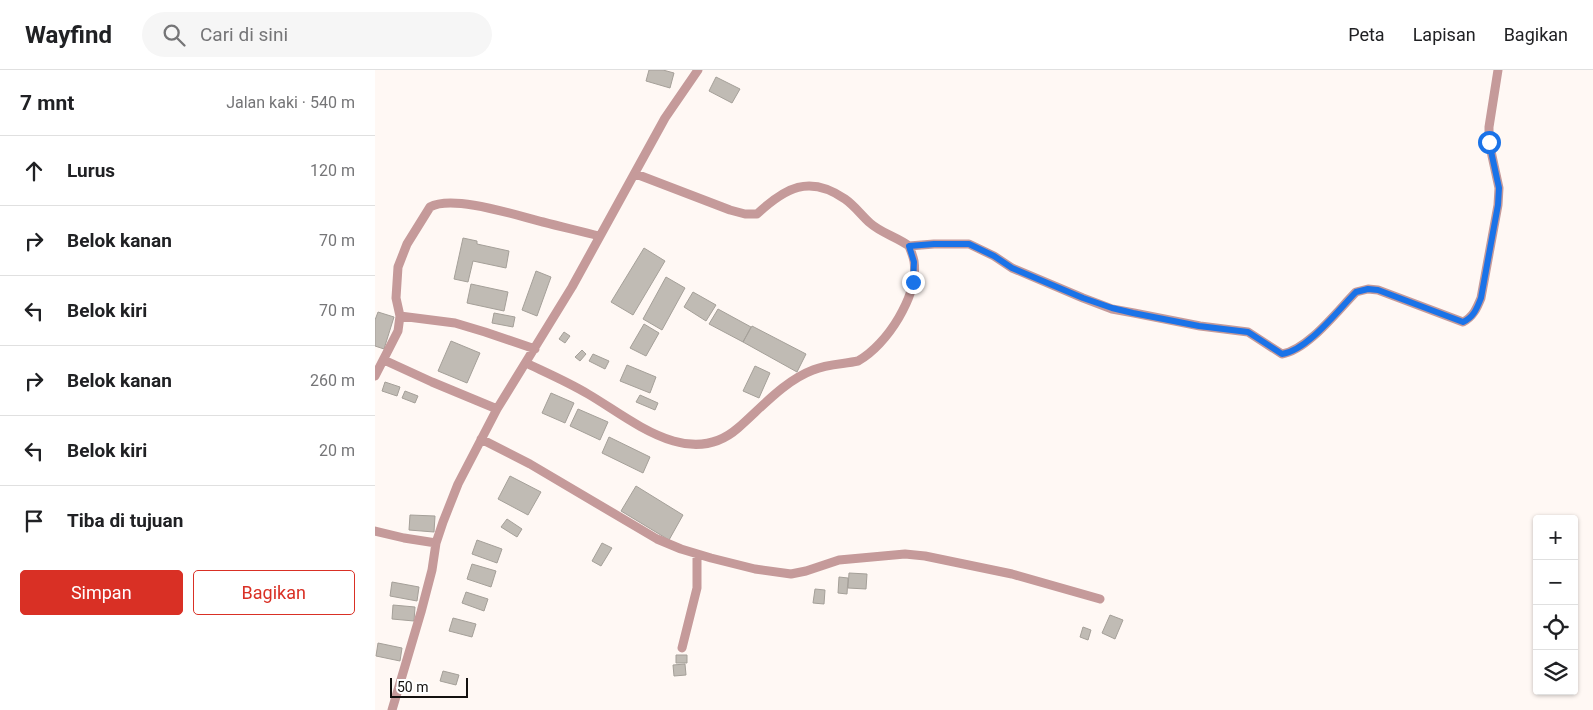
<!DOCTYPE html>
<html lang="id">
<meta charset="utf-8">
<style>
body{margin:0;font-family:Roboto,sans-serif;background:#f6f6f6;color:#202124}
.controls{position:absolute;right:15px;bottom:15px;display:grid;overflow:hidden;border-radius:5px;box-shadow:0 1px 4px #0004}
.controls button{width:45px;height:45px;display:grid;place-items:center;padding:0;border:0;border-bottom:1px solid #e0e0e0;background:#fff;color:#202124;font:25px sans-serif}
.scale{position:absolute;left:15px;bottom:12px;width:78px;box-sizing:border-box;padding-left:5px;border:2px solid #14110f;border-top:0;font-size:14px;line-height:18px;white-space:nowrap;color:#14110f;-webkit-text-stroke:4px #fff;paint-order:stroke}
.stop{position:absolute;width:15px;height:15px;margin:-11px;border:4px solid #1a73e8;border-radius:50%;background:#fff}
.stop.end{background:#1a73e8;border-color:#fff;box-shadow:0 1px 5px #0008}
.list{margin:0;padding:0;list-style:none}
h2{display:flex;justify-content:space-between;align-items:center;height:65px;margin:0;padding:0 20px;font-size:21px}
h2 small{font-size:16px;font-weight:400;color:#757577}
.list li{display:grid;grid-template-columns:32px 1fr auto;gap:15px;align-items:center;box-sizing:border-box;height:70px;padding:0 20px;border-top:1px solid #e0e0e0}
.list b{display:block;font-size:19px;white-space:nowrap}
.list em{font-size:16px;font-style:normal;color:#757577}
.actions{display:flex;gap:10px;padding:15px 20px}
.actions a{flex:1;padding:11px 0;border:1px solid #d93025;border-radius:5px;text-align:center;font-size:18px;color:#d93025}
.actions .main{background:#d93025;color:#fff}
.icon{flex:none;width:28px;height:28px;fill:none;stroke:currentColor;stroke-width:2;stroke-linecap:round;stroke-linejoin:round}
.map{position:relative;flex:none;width:1218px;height:640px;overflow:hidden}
header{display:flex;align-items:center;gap:30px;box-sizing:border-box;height:70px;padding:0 25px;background:#fff;border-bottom:1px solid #e0e0e0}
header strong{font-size:24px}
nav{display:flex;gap:28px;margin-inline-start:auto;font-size:18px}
.search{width:350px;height:45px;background:#f6f6f6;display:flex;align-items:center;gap:12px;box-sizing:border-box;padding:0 18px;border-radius:28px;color:#757577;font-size:19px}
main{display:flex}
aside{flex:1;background:#fff}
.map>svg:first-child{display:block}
.building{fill:#c0bbb4;stroke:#a5a099}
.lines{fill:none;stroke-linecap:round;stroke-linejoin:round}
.street{stroke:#c59a9a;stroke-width:9}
.route{stroke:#1a73e8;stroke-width:6}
</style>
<header>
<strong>Wayfind</strong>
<div class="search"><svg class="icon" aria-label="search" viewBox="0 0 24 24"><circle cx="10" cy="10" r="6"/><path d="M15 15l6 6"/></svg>Cari di sini</div>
<nav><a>Peta</a><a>Lapisan</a><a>Bagikan</a></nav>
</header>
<main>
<aside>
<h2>7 mnt<small>Jalan kaki · 540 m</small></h2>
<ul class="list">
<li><svg class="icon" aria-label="ahead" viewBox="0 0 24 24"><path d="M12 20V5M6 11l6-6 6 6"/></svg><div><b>Lurus</b></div><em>120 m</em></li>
<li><svg class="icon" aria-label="right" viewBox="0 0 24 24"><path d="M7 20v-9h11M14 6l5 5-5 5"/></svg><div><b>Belok kanan</b></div><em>70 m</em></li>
<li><svg class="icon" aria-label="left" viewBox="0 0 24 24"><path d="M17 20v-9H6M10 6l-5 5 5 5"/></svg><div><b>Belok kiri</b></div><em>70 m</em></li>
<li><svg class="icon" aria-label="right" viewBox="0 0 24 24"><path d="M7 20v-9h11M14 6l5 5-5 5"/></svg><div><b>Belok kanan</b></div><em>260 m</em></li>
<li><svg class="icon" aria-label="left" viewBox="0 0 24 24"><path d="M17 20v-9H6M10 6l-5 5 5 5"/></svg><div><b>Belok kiri</b></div><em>20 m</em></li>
<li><svg class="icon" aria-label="arrive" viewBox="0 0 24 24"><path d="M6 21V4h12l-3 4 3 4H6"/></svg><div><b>Tiba di tujuan</b></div></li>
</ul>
<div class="actions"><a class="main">Simpan</a><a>Bagikan</a></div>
</aside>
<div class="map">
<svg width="1218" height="640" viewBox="0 0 1218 640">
<rect width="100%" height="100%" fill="#fff8f4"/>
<path class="building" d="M274 0H288L299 3 295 18 271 11Z
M341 7 365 19 357 33 334 21Z
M88 168 102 171V174L134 181 131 198 98 191 93 212 79 209Z
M269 178 290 191 258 245 236 232Z
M161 201 176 207 162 246 147 240Z
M291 207 310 218 287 260 268 249Z
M96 214 133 222 129 241 92 233Z
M318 222 341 235 331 251 309 237Z
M343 239 376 257 368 272 334 254Z
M3 242 19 247 9 279 0 276V250Z
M119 243 140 247 138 257 117 253Z
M269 254 284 263 271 286 255 278Z
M377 256 431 284 422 302 368 272Z
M189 262 195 266 190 273 184 269Z
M76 271 105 283 92 313 63 301Z
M207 280 211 284 205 291 200 287Z
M218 284 234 291 230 299 214 291Z
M252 295 281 307 275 323 245 311Z
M380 296 395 303 384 328 368 321Z
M10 312 25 317 22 326 7 321Z
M30 321 43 326 40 333 27 328Z
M176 323 199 333 190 353 167 343Z
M265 325 283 333 280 340 261 332Z
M203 339 233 352 225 370 195 356Z
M234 367 275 387 268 403 227 383Z
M135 406 166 422 153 445 123 429Z
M261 416 308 445 294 470 246 441Z
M35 445 60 446 59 462 34 460Z
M132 449 147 459 142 467 126 457Z
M102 470 127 479 122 493 97 484Z
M227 473 237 478 226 496 217 491Z
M97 494 121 501 116 517 92 509Z
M474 503 492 504 491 519 473 518Z
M464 507 473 508 472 524 463 523Z
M17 512 44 517 42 531 15 526Z
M440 519 450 520 449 534 438 533Z
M91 522 113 529 109 541 87 533Z
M18 535 40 537 39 551 17 549Z
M735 545 748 550 740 569 727 563Z
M78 548 101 554 97 567 74 561Z
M708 557 716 560 713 570 705 567Z
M3 573 27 578 25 591 1 586Z
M301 585H312V593H301Z
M310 594 311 605 299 606 298 595Z
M68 601 84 605 81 615 65 611Z"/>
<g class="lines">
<path class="street" d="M534 176 559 174H594L619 186 637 198 708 228 737 239 759 243 825 256 873 262 907 284C933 280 963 240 981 222L993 219 1003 220 1088 252C1098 247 1102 238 1106 228L1123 135 1124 118 1114 72V57L1123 0
M25 246 80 253 110 262 160 279
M9 290 57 312 122 339
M151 293C172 303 193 312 213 324 256 349 314 401 363 358 386 338 409 311 438 300 452 294 469 294 483 291 512 275 544 225 539 191 538 186 536 181 534 176 522 167 506 163 495 153 486 145 480 136 470 129 434 104 410 118 382 144H370L355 140 261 104
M0 306 23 261 25 246 21 228 23 197 32 174 55 137C78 124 143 146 168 152 187 157 205 161 224 166
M106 369 155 394 282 469 306 479 336 488 380 499 416 504 431 501 464 490 530 484 550 486 637 504 725 529
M0 461 29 468 61 473
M307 578 322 518V484
M17 640 46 542 57 500 61 473 68 452 83 414 122 339 197 217 290 48 323 0"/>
</g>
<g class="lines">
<path class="route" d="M538 212 539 192 534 176 559 174H594L619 186 637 198 708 228 737 238 758 243 824 256 873 262 907 284C933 280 963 240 981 222L993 219 1003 220 1088 252C1099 247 1102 238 1106 228L1123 135 1124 118 1114 72"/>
</g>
</svg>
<div class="controls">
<button>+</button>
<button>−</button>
<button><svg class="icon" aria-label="locate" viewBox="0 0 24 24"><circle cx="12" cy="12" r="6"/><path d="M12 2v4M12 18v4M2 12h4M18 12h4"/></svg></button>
<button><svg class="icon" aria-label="layers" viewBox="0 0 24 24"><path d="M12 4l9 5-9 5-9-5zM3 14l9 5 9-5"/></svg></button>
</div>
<div class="scale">50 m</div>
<div class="stop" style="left:1114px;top:72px"></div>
<div class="stop end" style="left:538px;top:212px"></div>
</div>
</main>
